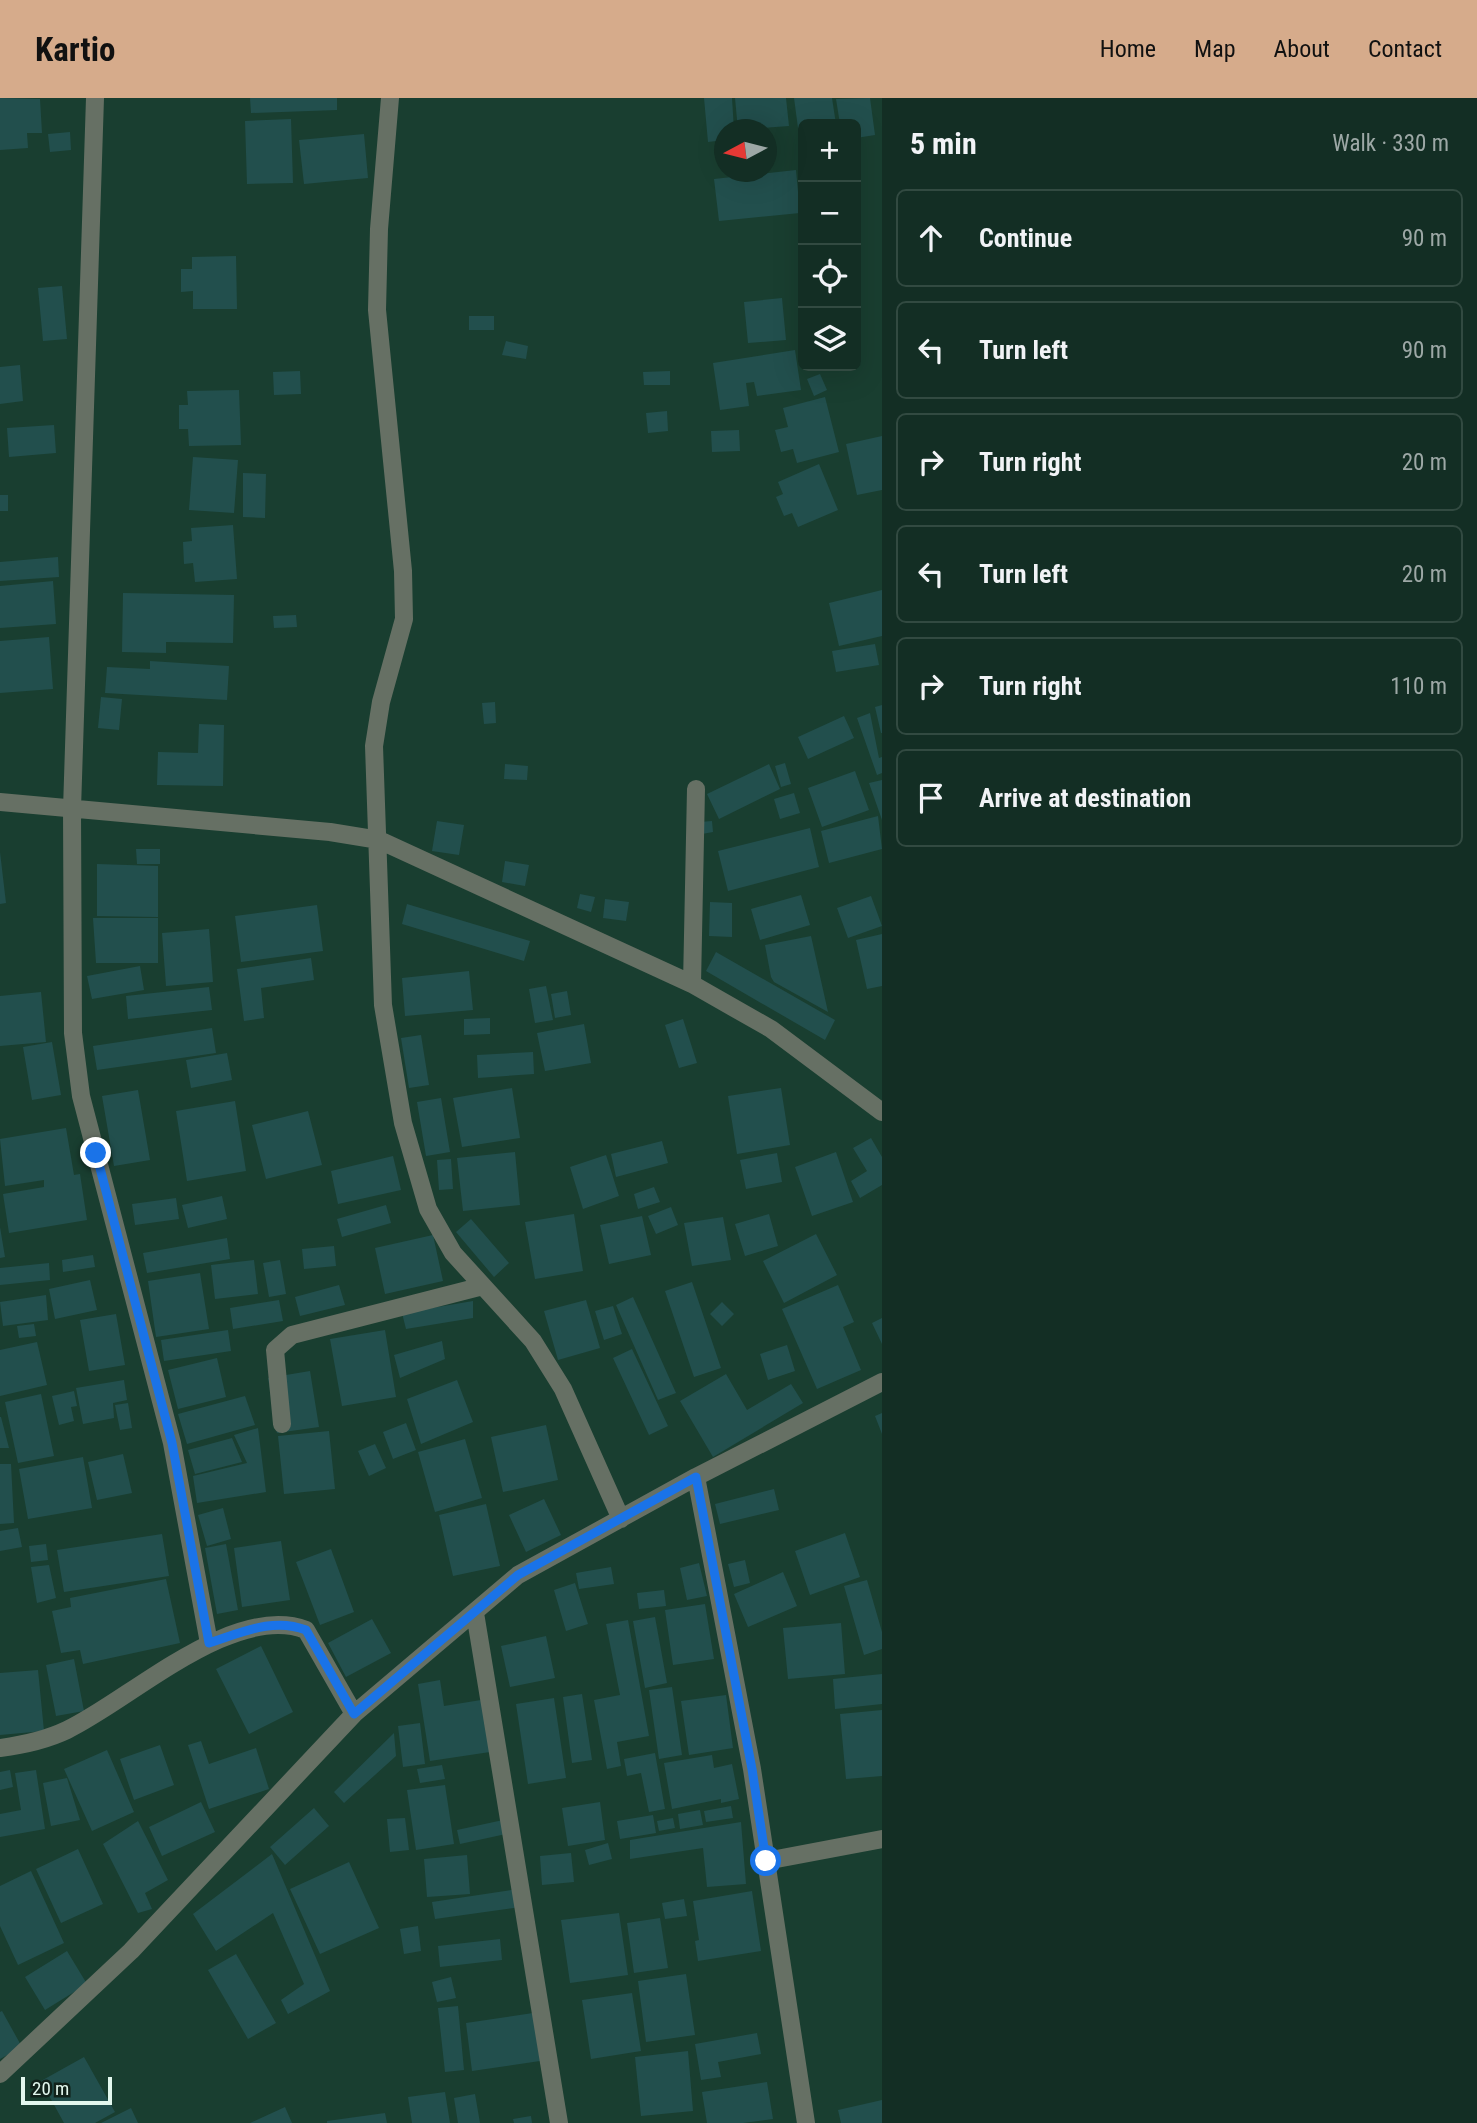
<!DOCTYPE html>
<meta charset="utf-8">
<style>
body{margin:0;font-family:"Roboto Condensed",sans-serif;background:#1c362c;color:#f1f3f6}
.controls{position:absolute;right:21px;top:21px;display:grid;overflow:hidden;border-radius:10px;box-shadow:0 7px 28px #0002}
.controls button{width:63px;height:63px;display:grid;place-items:center;padding:0;border:0;border-bottom:2px solid #324a41;background:#132e24;color:#f1f3f6;font:35px sans-serif}
.compass{position:absolute;left:714px;top:21px;width:63px;height:63px;border-radius:50%;background:#132e24;box-shadow:0 7px 28px #0002;rotate:263deg}
.scale{position:absolute;left:21px;bottom:18px;width:91px;box-sizing:border-box;padding-left:7px;border:4px solid #e3f7ee;border-top:0;font-size:19px;line-height:24px;white-space:nowrap;color:#e3f7ee;-webkit-text-stroke:5px #11211a;paint-order:stroke}
.stop{position:absolute;width:21px;height:21px;margin:-16px;border:5px solid #1a73e8;border-radius:50%;background:#fff}
.stop.end{background:#1a73e8;border-color:#fff;box-shadow:0 2px 7px #0008}
.list{margin:0;padding:0;list-style:none}
h2{display:flex;justify-content:space-between;align-items:center;height:91px;margin:0;padding:0 28px;font-size:30px}
h2 small{font-size:23px;font-weight:400;color:#9da8a6}
.list li{display:grid;grid-template-columns:46px 1fr auto;gap:21px;align-items:center;box-sizing:border-box;height:98px;margin:0 14px 14px;padding:0 14px;border:2px solid #324a41;border-radius:10px}
.list b{display:block;font-size:26px;white-space:nowrap}
.list em{font-size:23px;font-style:normal;color:#9da8a6}
.icon{flex:none;width:38px;height:38px;fill:none;stroke:currentColor;stroke-width:2;stroke-linecap:round;stroke-linejoin:round}
.map{position:relative;flex:none;width:882px;height:2025px;overflow:hidden}
header{display:flex;align-items:center;gap:42px;box-sizing:border-box;height:98px;padding:0 35px;background:#d6ab8b;color:#111}
header strong{font-size:33px}
nav{display:flex;gap:38px;margin-inline-start:auto;font-size:24px}
main{display:flex}
aside{flex:1;background:#132e24}
.map>svg:first-child{display:block}
.building{fill:#224f4d}
.lines{fill:none;stroke-linecap:round;stroke-linejoin:round}
.minor{stroke:#667064;stroke-width:18}
.route{stroke:#1a73e8;stroke-width:9}
</style>
<header>
<strong>Kartio</strong>
<nav><a>Home</a><a>Map</a><a>About</a><a>Contact</a></nav>
</header>
<main>
<div class="map">
<svg width="882" height="2025" viewBox="0 0 882 2025">
<rect width="100%" height="100%" fill="#193e30"/>
<path class="building" d="M0 0 40 1 42 35H27L28 50 0 52Z
M250 0H337V12L251 15Z
M704 0H732L734 32H724V42L708 44Z
M735 0H786L789 28 738 32Z
M794 0H832L836 26H803V45H800Z
M870 0 875 37 856 40V26H840L836 1Z
M291 21 293 85 247 86 245 23Z
M70 34 71 52 50 54 48 36Z
M364 36 368 80 304 86 299 42Z
M799 56H803V80H801Z
M796 72 800 115 719 123 714 81Z
M236 158 237 211H193V193L181 194V171H192V159Z
M62 188 67 241 43 243 38 190Z
M782 200 786 242 748 245 744 204Z
M469 218H494V232H469Z
M506 243 528 248 526 261 502 257Z
M795 252 801 292 757 298 754 284 746 285 749 308 720 312 713 265Z
M20 267 23 303 0 306V269Z
M300 273 301 296 274 297 273 274Z
M670 273V287H644L643 274Z
M820 276 827 292 814 298 807 281Z
M239 292 241 347 189 348 188 331H179V307H188L187 293Z
M825 299 839 354 797 365 793 351 781 354 775 332 788 329 783 310Z
M667 313 668 333 648 335 646 315Z
M54 327 56 355 9 359 7 330Z
M739 332 740 353 712 354 711 333Z
M882 338V392L857 397 846 346Z
M193 359 238 362 234 415 189 412Z
M819 366 838 412 798 429 792 415 784 418 776 399 783 396 778 384Z
M243 375 266 376 265 420 243 419Z
M0 397H8V413H0Z
M233 427 237 481 195 484 193 465 184 466 183 444 192 443 191 430Z
M58 459 59 479 0 483V464Z
M53 483 56 526 0 530V488Z
M882 492V538L839 548 829 505Z
M123 495 234 497 233 545 166 544V555L122 554Z
M296 517 297 529 274 530 273 518Z
M49 539 53 591 0 595V543Z
M875 546 879 567 836 574 832 553Z
M150 563 229 568 227 602 105 595 107 569 150 571Z
M101 599 122 601 119 632 98 630Z
M495 604 496 625 484 626 482 605Z
M882 607V635H881L875 609Z
M870 615 879 660 882 659V675L877 677 857 620Z
M844 618 854 640 808 661 798 639Z
M199 626 224 627 223 688 157 687 158 654 198 655Z
M785 665 791 686 781 689 775 668Z
M505 666 528 668 527 682 504 681Z
M769 666 780 691 719 721 707 696Z
M855 673 869 712 822 729 808 690Z
M882 682V722L869 685Z
M794 695 800 715 780 721 774 701Z
M878 718 882 751 829 765 821 733Z
M437 723 464 727 459 757 432 753Z
M712 723 713 734 702 736 700 724Z
M810 730 819 769 728 793 718 753Z
M136 751H160V766H137Z
M0 754 6 805 0 806Z
M505 763 529 767 525 788 502 784Z
M97 766 158 768V819L97 818Z
M580 796 595 799 591 814 577 810Z
M801 797 810 827 760 842 751 811Z
M871 798 882 828 848 840 837 810Z
M605 801 629 804 626 823 603 820Z
M710 804 732 805V839L709 838Z
M407 806 530 843 524 863 402 826Z
M317 807 323 853 241 864 235 818Z
M93 820H158V865H96Z
M209 831 213 884 166 888 162 835Z
M882 836V888L867 891 856 842Z
M811 838 828 914 774 884 771 879 765 847Z
M716 854 835 922 825 942 706 873Z
M311 860 314 882 261 890 264 920 244 923 237 871Z
M140 868 144 892 92 901 87 878Z
M469 873 473 912 405 918 402 880Z
M546 888 553 922 535 925 529 891Z
M209 889 212 912 128 921 126 898Z
M567 893 571 917 555 920 551 896Z
M41 894 46 944 0 948V898Z
M490 920V936L464 937V921Z
M683 921 697 965 679 970 665 927Z
M584 926 591 965 545 973 537 935Z
M212 930 216 955 97 972 93 948Z
M421 937 429 987 409 990 401 940Z
M52 944 61 997 32 1002 23 949Z
M533 954 534 976 478 980 477 957Z
M227 955 232 982 191 990 186 962Z
M512 990 520 1040 462 1049 453 1000Z
M781 990 790 1047 737 1056 728 998Z
M138 992 150 1062 114 1068 102 998Z
M441 1000 450 1054 426 1058 417 1004Z
M235 1003 246 1073 187 1083 176 1013Z
M308 1013 322 1067 266 1081 252 1027Z
M66 1030 74 1077 80 1076 87 1122 9 1135 3 1096 44 1089V1082L5 1088 0 1041Z
M871 1040 882 1059V1087L860 1100 851 1083 867 1073 853 1050Z
M662 1043 668 1065 616 1079 611 1056Z
M515 1054 520 1107 463 1113 457 1060Z
M836 1054 853 1104 812 1118 795 1069Z
M777 1055 782 1084 746 1091 740 1062Z
M606 1057 619 1098 583 1111 570 1069Z
M393 1058 401 1092 338 1106 331 1073Z
M451 1061 453 1091 439 1092 437 1062Z
M654 1089 660 1104 638 1111 634 1096Z
M222 1098 227 1121 188 1130 182 1107Z
M176 1100 179 1121 135 1127 132 1106Z
M386 1107 391 1125 342 1139 337 1121Z
M671 1109 678 1127 656 1136 648 1118Z
M574 1116 583 1173 535 1181 525 1124Z
M769 1116 778 1148 745 1158 735 1126Z
M642 1118 651 1157 609 1166 600 1127Z
M723 1119 731 1162 692 1168 684 1125Z
M471 1121 509 1165 494 1179 456 1134Z
M0 1129 5 1159 0 1160Z
M816 1136 837 1177 784 1205 763 1163Z
M433 1137 443 1183 385 1196 375 1150Z
M227 1140 230 1161 147 1175 143 1155Z
M334 1148 336 1168 304 1171 302 1151Z
M93 1157 95 1169 63 1174 62 1162Z
M254 1162 258 1196 215 1201 211 1167Z
M280 1162 286 1196 269 1199 263 1165Z
M49 1165 50 1182 0 1187V1170Z
M200 1175 209 1231 156 1239 148 1183Z
M90 1182 97 1212 55 1221 49 1191Z
M692 1184 721 1270 694 1279 665 1193Z
M339 1187 345 1207 300 1218 295 1199Z
M838 1187 854 1224 843 1229 861 1272 817 1291 782 1211Z
M46 1197 48 1222 3 1228 0 1204Z
M633 1199 676 1295 658 1302 616 1207Z
M279 1202 283 1223 233 1231 230 1210Z
M586 1202 600 1250 558 1262 544 1213Z
M473 1203V1220L406 1231 402 1215Z
M722 1204 734 1216 722 1228 710 1216Z
M613 1208 622 1236 604 1242 595 1213Z
M116 1216 125 1267 89 1273 80 1222Z
M882 1220V1246L872 1225Z
M34 1226 36 1238 19 1240 17 1228Z
M228 1232 231 1253 164 1263 161 1242Z
M385 1232 396 1299 342 1308 330 1241Z
M442 1243 445 1261 400 1280 394 1257Z
M37 1244 47 1287 0 1298V1252Z
M787 1247 795 1273 768 1282 760 1256Z
M632 1251 668 1328 649 1337 613 1260Z
M217 1260 226 1299 178 1311 168 1272Z
M310 1273 319 1329 277 1335 268 1280Z
M726 1276 747 1312 791 1286 803 1305 713 1359 680 1303Z
M124 1282 127 1302 113 1305 114 1320 83 1326 76 1290Z
M457 1282 473 1324 421 1346 407 1301Z
M74 1293 77 1308 71 1309 74 1323 59 1327 52 1298Z
M41 1296 54 1358 18 1365 5 1304Z
M245 1298 255 1327 187 1346 178 1316Z
M128 1305 132 1330 120 1332 115 1307Z
M882 1315V1336L875 1318Z
M0 1319H1L9 1350H0Z
M406 1325 416 1352 393 1361 383 1334Z
M546 1327 558 1382 503 1394 491 1339Z
M258 1330 266 1394 197 1405 193 1378 247 1365 234 1337Z
M329 1333 335 1391 284 1396 278 1338Z
M232 1340 242 1364 195 1376 188 1352Z
M465 1341 482 1400 435 1414 418 1354Z
M375 1346 386 1370 369 1378 358 1353Z
M123 1356 132 1395 97 1402 88 1364Z
M83 1359 92 1410 28 1421 19 1371Z
M0 1366H11L14 1425 0 1426Z
M774 1391 779 1412 720 1426 715 1406Z
M544 1401 561 1437 526 1454 509 1417Z
M486 1406 500 1468 453 1478 439 1417Z
M223 1410 231 1441 207 1448 198 1417Z
M18 1430 22 1449 0 1453V1433Z
M845 1435 860 1479 810 1497 795 1453Z
M162 1436 169 1478 64 1494 57 1452Z
M281 1443 290 1502 242 1509 234 1450Z
M46 1446 48 1462 31 1464 29 1448Z
M226 1446 238 1512 217 1516 205 1450Z
M331 1451 354 1514 320 1527 296 1464Z
M745 1462 750 1485 734 1489 728 1466Z
M699 1465 707 1498 687 1502 680 1470Z
M49 1467 56 1500 37 1505 31 1469Z
M611 1469 614 1486 579 1491 576 1475Z
M783 1474 797 1508 748 1529 734 1496Z
M166 1481 180 1545 83 1566 80 1552 61 1555 52 1513 71 1509 70 1500Z
M867 1482 882 1534V1551L864 1557 844 1488Z
M575 1485 588 1526 566 1533 554 1492Z
M664 1492 666 1508 639 1511 637 1495Z
M705 1506 714 1561 673 1567 665 1512Z
M655 1519 667 1585 645 1590 633 1523Z
M372 1521 391 1555 346 1579 328 1545Z
M628 1522 649 1638 617 1644 621 1668 607 1671 594 1602 620 1597 606 1526Z
M841 1525 845 1576 788 1581 783 1530Z
M546 1538 555 1580 510 1589 501 1548Z
M261 1548 293 1614 249 1636 216 1571Z
M74 1561 84 1613 56 1618 46 1567Z
M38 1572 44 1633 0 1637V1575Z
M882 1576V1606L835 1611 833 1581Z
M440 1582 444 1608 481 1602 490 1654 430 1663 418 1586Z
M672 1589 682 1657 659 1661 649 1592Z
M582 1596 592 1662 572 1665 563 1599Z
M726 1597 733 1650 689 1657 681 1603Z
M554 1600 566 1680 528 1686 516 1606Z
M882 1612V1678L846 1681 840 1616Z
M420 1625 425 1666 403 1669 398 1628Z
M394 1635 396 1658 344 1705 334 1694Z
M201 1643 209 1666 256 1650 269 1691 209 1711 188 1647Z
M160 1647 174 1687 134 1702 120 1661Z
M107 1652 134 1714 92 1733 64 1671Z
M655 1655 665 1711 649 1714 641 1675 627 1678 624 1661Z
M712 1657 714 1670 732 1666 739 1701 721 1705V1701L672 1711 664 1665Z
M442 1667 445 1681 420 1685 417 1671Z
M10 1672 13 1689 0 1692V1674Z
M36 1672 45 1731 0 1739V1716L21 1712 15 1675Z
M67 1680 80 1722 51 1728 43 1685Z
M445 1687 454 1746 416 1752 407 1692Z
M201 1704 215 1734 162 1758 149 1729Z
M600 1704 605 1742 568 1748 562 1710Z
M731 1708 733 1720 706 1724 704 1713Z
M314 1710 329 1728 285 1767 270 1749Z
M700 1712 703 1727 680 1731 678 1716Z
M653 1717 656 1735 620 1741 617 1723Z
M405 1720 409 1752 390 1754 387 1721Z
M673 1720 675 1730 659 1733 657 1723Z
M503 1722 506 1736 460 1746 457 1732Z
M138 1723 168 1782 145 1795 152 1811 138 1815 103 1746Z
M741 1724 746 1786 707 1789 703 1750 630 1761V1742Z
M608 1745 612 1761 589 1767 585 1752Z
M78 1751 103 1806 61 1825 36 1771Z
M571 1755 574 1784 542 1787 540 1758Z
M272 1756 330 1893 288 1916 281 1902 304 1886 273 1815 216 1853 193 1816Z
M467 1757 470 1796 427 1799 424 1761Z
M349 1764 379 1830 320 1856 290 1791Z
M31 1773 64 1845 18 1867 0 1828V1788Z
M518 1791 521 1809 435 1821 432 1804Z
M752 1793 761 1853 698 1863 695 1843 699 1842 693 1803Z
M684 1801 687 1818 665 1821 662 1805Z
M619 1815 628 1877 570 1885 561 1822Z
M660 1820 668 1870 634 1875 627 1825Z
M418 1828 421 1853 404 1856 400 1831Z
M500 1841 502 1862 440 1869 438 1848Z
M67 1853 87 1886 45 1912 25 1879Z
M236 1856 276 1925 248 1941 208 1872Z
M686 1876 695 1937 646 1944 638 1883Z
M451 1879 456 1900 437 1904 432 1884Z
M632 1895 641 1953 591 1961 582 1902Z
M458 1908 464 1972 445 1974 438 1910Z
M2 1913 22 1949 0 1961V1914Z
M533 1915 540 1963 472 1973 466 1925Z
M757 1935 761 1956 718 1964 721 1979 701 1982 695 1946Z
M688 1953 693 2013 641 2018 635 1959Z
M84 1959 115 2014 95 2025H64L41 1983Z
M767 1984 773 2021 743 2025H707L702 1994Z
M445 1994 450 2025H412L408 1999Z
M475 1996 480 2025H458L454 2000Z
M882 2002V2025H841L838 2012Z
M285 2009 292 2025H250Z
M131 2010 138 2025H101Z
M385 2015 387 2025H327V2023Z
M531 2018 532 2025H514L513 2021Z"/>
<g class="lines">
<path class="minor" d="M95 0 72 711 73 935 81 998 172 1345 209 1545
M390 0 379 131 377 212 403 473 404 521 381 604 374 648 383 907 403 1025 428 1111 453 1155 533 1243 563 1291 621 1421
M0 704 330 734 379 742 692 886 771 931 882 1014
M692 886 696 691
M282 1326 275 1252 292 1237 483 1188
M696 1379 752 1671 806 2025
M475 1515 559 2025
M0 1650C23 1647 46 1642 67 1632 130 1602 233 1504 306 1532L354 1616
M766 1763 882 1741
M0 1976 131 1853 354 1616 518 1477 696 1379 882 1284"/>
</g>
<g class="lines">
<path class="route" d="M96 1055 172 1345 209 1545C241 1535 273 1519 306 1532L354 1616 518 1477 696 1379 752 1671 766 1763"/>
</g>
</svg>
<div class="controls">
<button>+</button>
<button>−</button>
<button><svg class="icon" aria-label="locate" viewBox="0 0 24 24"><circle cx="12" cy="12" r="6"/><path d="M12 2v4M12 18v4M2 12h4M18 12h4"/></svg></button>
<button><svg class="icon" aria-label="layers" viewBox="0 0 24 24"><path d="M12 4l9 5-9 5-9-5zM3 14l9 5 9-5"/></svg></button>
</div>
<svg class="compass" viewBox="-18 -18 36 36"><path d="M0-13l5 13h-10z" fill="#e53935"/><path d="M0 13l5-13h-10z" fill="#9da8a6"/></svg>
<div class="scale">20 m</div>
<div class="stop" style="left:766px;top:1763px"></div>
<div class="stop end" style="left:96px;top:1055px"></div>
</div>
<aside>
<h2>5 min<small>Walk · 330 m</small></h2>
<ul class="list">
<li><svg class="icon" aria-label="ahead" viewBox="0 0 24 24"><path d="M12 20V5M6 11l6-6 6 6"/></svg><div><b>Continue</b></div><em>90 m</em></li>
<li><svg class="icon" aria-label="left" viewBox="0 0 24 24"><path d="M17 20v-9H6M10 6l-5 5 5 5"/></svg><div><b>Turn left</b></div><em>90 m</em></li>
<li><svg class="icon" aria-label="right" viewBox="0 0 24 24"><path d="M7 20v-9h11M14 6l5 5-5 5"/></svg><div><b>Turn right</b></div><em>20 m</em></li>
<li><svg class="icon" aria-label="left" viewBox="0 0 24 24"><path d="M17 20v-9H6M10 6l-5 5 5 5"/></svg><div><b>Turn left</b></div><em>20 m</em></li>
<li><svg class="icon" aria-label="right" viewBox="0 0 24 24"><path d="M7 20v-9h11M14 6l5 5-5 5"/></svg><div><b>Turn right</b></div><em>110 m</em></li>
<li><svg class="icon" aria-label="arrive" viewBox="0 0 24 24"><path d="M6 21V4h12l-3 4 3 4H6"/></svg><div><b>Arrive at destination</b></div></li>
</ul>
</aside>
</main>
